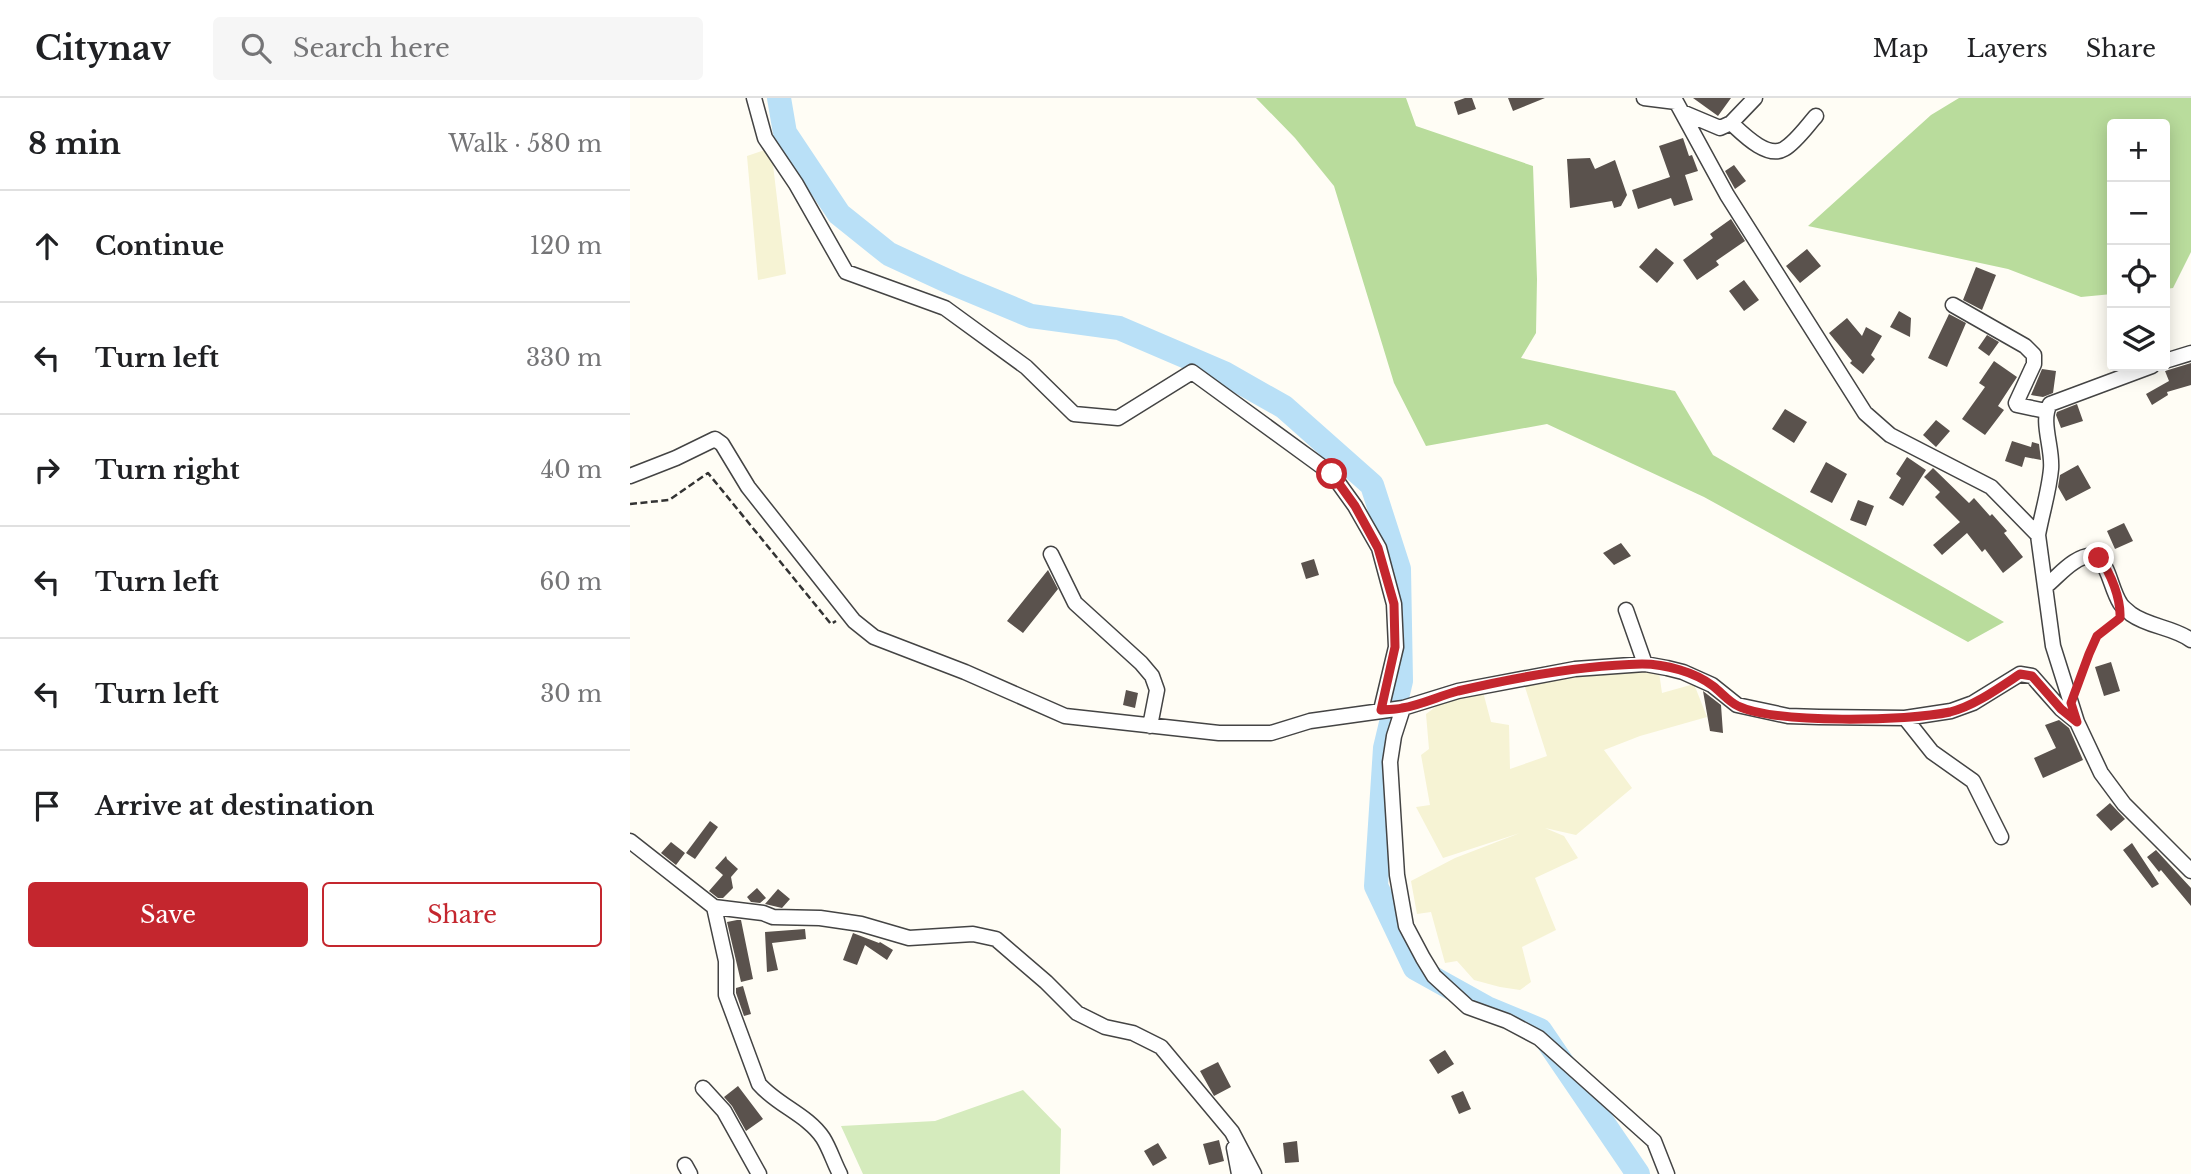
<!DOCTYPE html>
<meta charset="utf-8">
<style>
body{margin:0;font-family:"Libre Baskerville",serif;background:#f6f6f6;color:#202124}
.controls{position:absolute;right:21px;top:21px;display:grid;overflow:hidden;border-radius:7px;box-shadow:0 4px 18px #0003}
.controls button{width:63px;height:63px;display:grid;place-items:center;padding:0;border:0;border-bottom:2px solid #e0e0e0;background:#fff;color:#202124;font:35px sans-serif}
.stop{position:absolute;width:21px;height:21px;margin:-16px;border:5px solid #c4262e;border-radius:50%;background:#fff}
.stop.end{background:#c4262e;border-color:#fff;box-shadow:0 2px 7px #0008}
.list{margin:0;padding:0;list-style:none}
h2{display:flex;justify-content:space-between;align-items:center;height:91px;margin:0;padding:0 28px;font-size:30px}
h2 small{font-size:23px;font-weight:400;color:#757577}
.list li{display:grid;grid-template-columns:46px 1fr auto;gap:21px;align-items:center;box-sizing:border-box;height:112px;padding:0 28px;border-top:2px solid #e0e0e0}
.list b{display:block;font-size:26px;white-space:nowrap}
.list em{font-size:23px;font-style:normal;color:#757577}
.actions{display:flex;gap:14px;padding:21px 28px}
.actions a{flex:1;padding:16px 0;border:2px solid #c4262e;border-radius:7px;text-align:center;font-size:24px;color:#c4262e}
.actions .main{background:#c4262e;color:#fff}
.icon{flex:none;width:38px;height:38px;fill:none;stroke:currentColor;stroke-width:2;stroke-linecap:round;stroke-linejoin:round}
.map{position:relative;flex:none;width:1561px;height:1076px;overflow:hidden}
header{display:flex;align-items:center;gap:42px;box-sizing:border-box;height:98px;padding:0 35px;background:#fff;border-bottom:2px solid #e0e0e0}
header strong{font-size:33px}
nav{display:flex;gap:38px;margin-inline-start:auto;font-size:24px}
.search{width:490px;height:63px;background:#f6f6f6;display:flex;align-items:center;gap:18px;box-sizing:border-box;padding:0 24px;border-radius:7px;color:#757577;font-size:26px}
main{display:flex}
aside{flex:1;background:#fff}
.map>svg:first-child{display:block}
.farmland{fill:#f6f3d4}
.green{fill:#d5ebbd}
.forest{fill:#b9dc9c}
.lines{fill:none;stroke-linecap:round;stroke-linejoin:round}
.river{stroke:#b9e0f7;stroke-width:24}
.building{fill:#5a524d}
.minor-casing{stroke:#444;stroke-width:17}
.path{stroke:#333;stroke-width:2.5;stroke-dasharray:7 3.5;stroke-linecap:butt}
.minor{stroke:#fff;stroke-width:14}
.route{stroke:#c4262e;stroke-width:9}
</style>
<header>
<strong>Citynav</strong>
<div class="search"><svg class="icon" aria-label="search" viewBox="0 0 24 24"><circle cx="10" cy="10" r="6"/><path d="M15 15l6 6"/></svg>Search here</div>
<nav><a>Map</a><a>Layers</a><a>Share</a></nav>
</header>
<main>
<aside>
<h2>8 min<small>Walk · 580 m</small></h2>
<ul class="list">
<li><svg class="icon" aria-label="ahead" viewBox="0 0 24 24"><path d="M12 20V5M6 11l6-6 6 6"/></svg><div><b>Continue</b></div><em>120 m</em></li>
<li><svg class="icon" aria-label="left" viewBox="0 0 24 24"><path d="M17 20v-9H6M10 6l-5 5 5 5"/></svg><div><b>Turn left</b></div><em>330 m</em></li>
<li><svg class="icon" aria-label="right" viewBox="0 0 24 24"><path d="M7 20v-9h11M14 6l5 5-5 5"/></svg><div><b>Turn right</b></div><em>40 m</em></li>
<li><svg class="icon" aria-label="left" viewBox="0 0 24 24"><path d="M17 20v-9H6M10 6l-5 5 5 5"/></svg><div><b>Turn left</b></div><em>60 m</em></li>
<li><svg class="icon" aria-label="left" viewBox="0 0 24 24"><path d="M17 20v-9H6M10 6l-5 5 5 5"/></svg><div><b>Turn left</b></div><em>30 m</em></li>
<li><svg class="icon" aria-label="arrive" viewBox="0 0 24 24"><path d="M6 21V4h12l-3 4 3 4H6"/></svg><div><b>Arrive at destination</b></div></li>
</ul>
<div class="actions"><a class="main">Save</a><a>Share</a></div>
</aside>
<div class="map">
<svg width="1561" height="1076" viewBox="0 0 1561 1076">
<rect width="100%" height="100%" fill="#fffdf5"/>
<path class="farmland" d="M141 50 156 176 128 182 117 58Z
M1027 560 1032 595 1064 586 1077 619 1010 638 974 652 1002 690 946 737 915 730 934 738 948 760 905 780 926 832 892 849 901 884 890 892 870 889 844 882 827 863 815 865 801 814 787 816 781 783 825 760 890 735 813 760 786 709 800 707 791 657 799 651 796 616 816 601 852 590 861 624 879 627 880 671 917 658 894 586 981 567Z"/>
<path class="green" d="M393 992 431 1031 430 1076H233L211 1028 305 1023Z"/>
<path class="forest" d="M626 0H776L786 28 903 68 907 181 906 235 891 260 1045 293 1083 357 1374 524 1338 544 1074 399 917 326 796 348 764 285 704 88 665 40Z
M1329 0H1561V154L1543 190 1535 191V26H1482V196L1451 199 1378 171 1178 128 1301 17Z"/>
<g class="lines">
<path class="river" d="M149 0 155 35 209 116 259 156 324 186 401 218 489 230 594 275 654 309 742 387 769 471 771 583 755 650 746 788 785 870 857 910 910 932 1008 1076"/>
</g>
<path class="building" d="M835 0H842L846 11 828 17 824 4Z
M878 0H915L883 13Z
M1063 0H1101L1088 18Z
M1053 40 1059 58 1062 57 1068 73 1055 77 1063 102 1044 108 1041 100 1008 111 1002 92 1040 79 1029 48Z
M960 60 965 71 985 62 997 97 991 108 984 110 982 103 940 110 937 61Z
M1104 67 1116 83 1105 91 1095 73Z
M1101 121 1115 143 1086 163 1089 167 1067 182 1053 162 1083 140 1080 136Z
M1026 150 1044 165 1027 185 1009 169Z
M1177 151 1191 168 1170 185 1156 168Z
M1346 169 1366 177 1352 212 1333 202Z
M1114 182 1129 202 1114 213 1099 193Z
M1269 213 1281 220 1280 239 1260 229Z
M1319 216 1336 225 1317 269 1298 260Z
M1217 220 1232 238 1236 229 1252 238 1241 257 1245 261 1233 276 1220 265 1222 263 1199 235Z
M1357 237 1369 244 1359 258 1348 250Z
M1364 263 1387 279 1368 308 1374 312 1355 337 1332 321 1355 289 1349 285Z
M1561 265V287L1537 294 1538 297 1522 307 1516 296 1539 283 1535 273Z
M1412 271 1426 273 1423 295 1413 299 1401 297Z
M1447 306 1453 323 1431 330 1426 317 1427 314Z
M1155 311 1177 324 1164 345 1142 331Z
M1306 322 1320 333 1306 349 1293 337Z
M1382 343 1401 349 1402 344 1409 346 1411 362 1395 359 1392 369 1375 363Z
M1277 359 1296 372 1273 408 1259 400 1271 380 1266 376Z
M1196 364 1217 376 1202 405 1180 394Z
M1448 367 1461 390 1436 403 1428 389 1430 377Z
M1303 370 1339 405 1344 400 1360 418 1362 416 1377 433 1374 435 1393 459 1373 475 1355 451 1352 454 1337 435 1312 457 1303 447 1330 424 1305 399 1310 394 1294 379Z
M1228 402 1244 408 1236 428 1220 422Z
M1494 425 1503 443 1485 451 1477 433Z
M991 445 1001 458 984 467 973 455Z
M684 461 689 477 676 481 671 465Z
M418 472 428 491 393 535 377 523Z
M1481 564 1490 593 1474 598 1465 569Z
M496 592 508 595 505 610 493 607Z
M1073 593 1091 607 1093 635 1080 633Z
M1429 622 1439 630 1453 662 1413 680 1404 660 1426 650 1415 627Z
M1480 705 1495 721 1481 733 1466 717Z
M80 723 88 729 65 761 56 755Z
M41 744 55 755 46 767 31 755Z
M1502 745 1529 786 1522 790 1493 752Z
M1526 752 1561 790V808L1531 772 1529 774 1517 759Z
M96 758 97 761 108 771 101 779 103 790 93 800H88L79 793 93 777 85 770Z
M127 790 136 800 130 805 121 804 117 799Z
M148 791 160 801 152 810 135 806Z
M107 822H111L123 881 111 884 97 824Z
M175 831 176 841 142 845 148 872 137 874 135 834Z
M223 835 249 845 250 844 263 852 257 862 235 847 227 867 213 862Z
M113 888 121 916 114 918 106 895V890Z
M815 952 824 966 808 976 799 962Z
M588 964 601 989 584 998 570 973Z
M108 988 133 1021 116 1033 102 1008 94 999Z
M833 993 841 1011 829 1016 821 998Z
M589 1042 594 1063 579 1067 573 1046Z
M667 1043 669 1064 655 1065 653 1045Z
M528 1045 537 1060 523 1068 514 1053Z"/>
<g class="lines">
<defs>
<path id="minor" d="M124 0 135 40 166 86 216 174 315 210 396 269 444 316 488 320 562 274 702 376 725 408 749 450 764 506 766 549 751 612
M1014 0 1046 4
M1044 0 1097 97 1235 315 1260 337 1361 389 1408 437 1423 548 1447 624 1471 675 1494 706 1561 773
M1052 14 1090 30 1101 25 1125 0
M1101 25C1113 36 1137 61 1154 51 1166 44 1177 28 1186 18
M1323 207 1395 248 1404 257V266L1386 305 1387 307 1416 313
M1535 263 1561 255
M0 378 46 360 85 341 92 346 118 389 224 523 244 539 335 574 435 618 589 635H641L680 623 773 610 828 593 945 571 1015 566 1037 570 1053 574 1082 587 1107 607 1158 618 1189 619 1275 620 1321 613 1343 605 1390 576 1402 578 1431 611 1447 624
M1408 437C1412 415 1419 393 1421 371 1423 350 1410 323 1420 306L1522 268
M421 456 445 505 511 565 522 578 527 592 520 628
M1415 489C1425 481 1433 471 1444 464 1478 442 1477 485 1490 505 1492 509 1498 513 1501 516 1519 529 1543 529 1561 542
M996 512 1015 566
M773 610 764 638 760 664 767 777 776 828 793 860 804 878 838 909 877 923 909 940 1024 1043 1037 1076
M1275 620 1302 654 1343 683 1371 739
M0 743 84 809 96 863V897L129 986C147 1007 178 1017 193 1040 200 1051 204 1065 210 1076
M84 809 133 815 143 819 190 820 231 826 279 840 343 836 366 841 416 884 447 915 475 929 503 935 531 949 602 1034 624 1076
M73 990 94 1013 129 1076
M604 1050 609 1076
M55 1067 60 1076"/>
</defs>
<use href="#minor" class="minor-casing"/>
<path class="path" d="M0 406 39 402 78 375 201 526 206 523
M1448 584 1467 538 1489 522"/>
<use href="#minor" class="minor"/>
</g>
<g class="lines">
<path class="route" d="M702 376 725 408 748 450 764 506 765 549 751 612C758 611 765 612 772 610 791 607 809 598 828 593 888 579 951 567 1012 566 1035 566 1065 574 1083 588 1091 594 1099 604 1108 608 1146 626 1277 623 1320 614 1344 608 1369 590 1390 576L1402 578 1431 611 1447 624 1441 605 1459 556 1467 538 1490 520C1491 501 1481 475 1469 460"/>
</g>
</svg>
<div class="controls">
<button>+</button>
<button>−</button>
<button><svg class="icon" aria-label="locate" viewBox="0 0 24 24"><circle cx="12" cy="12" r="6"/><path d="M12 2v4M12 18v4M2 12h4M18 12h4"/></svg></button>
<button><svg class="icon" aria-label="layers" viewBox="0 0 24 24"><path d="M12 4l9 5-9 5-9-5zM3 14l9 5 9-5"/></svg></button>
</div>
<div class="stop" style="left:702px;top:376px"></div>
<div class="stop end" style="left:1469px;top:460px"></div>
</div>
</main>
